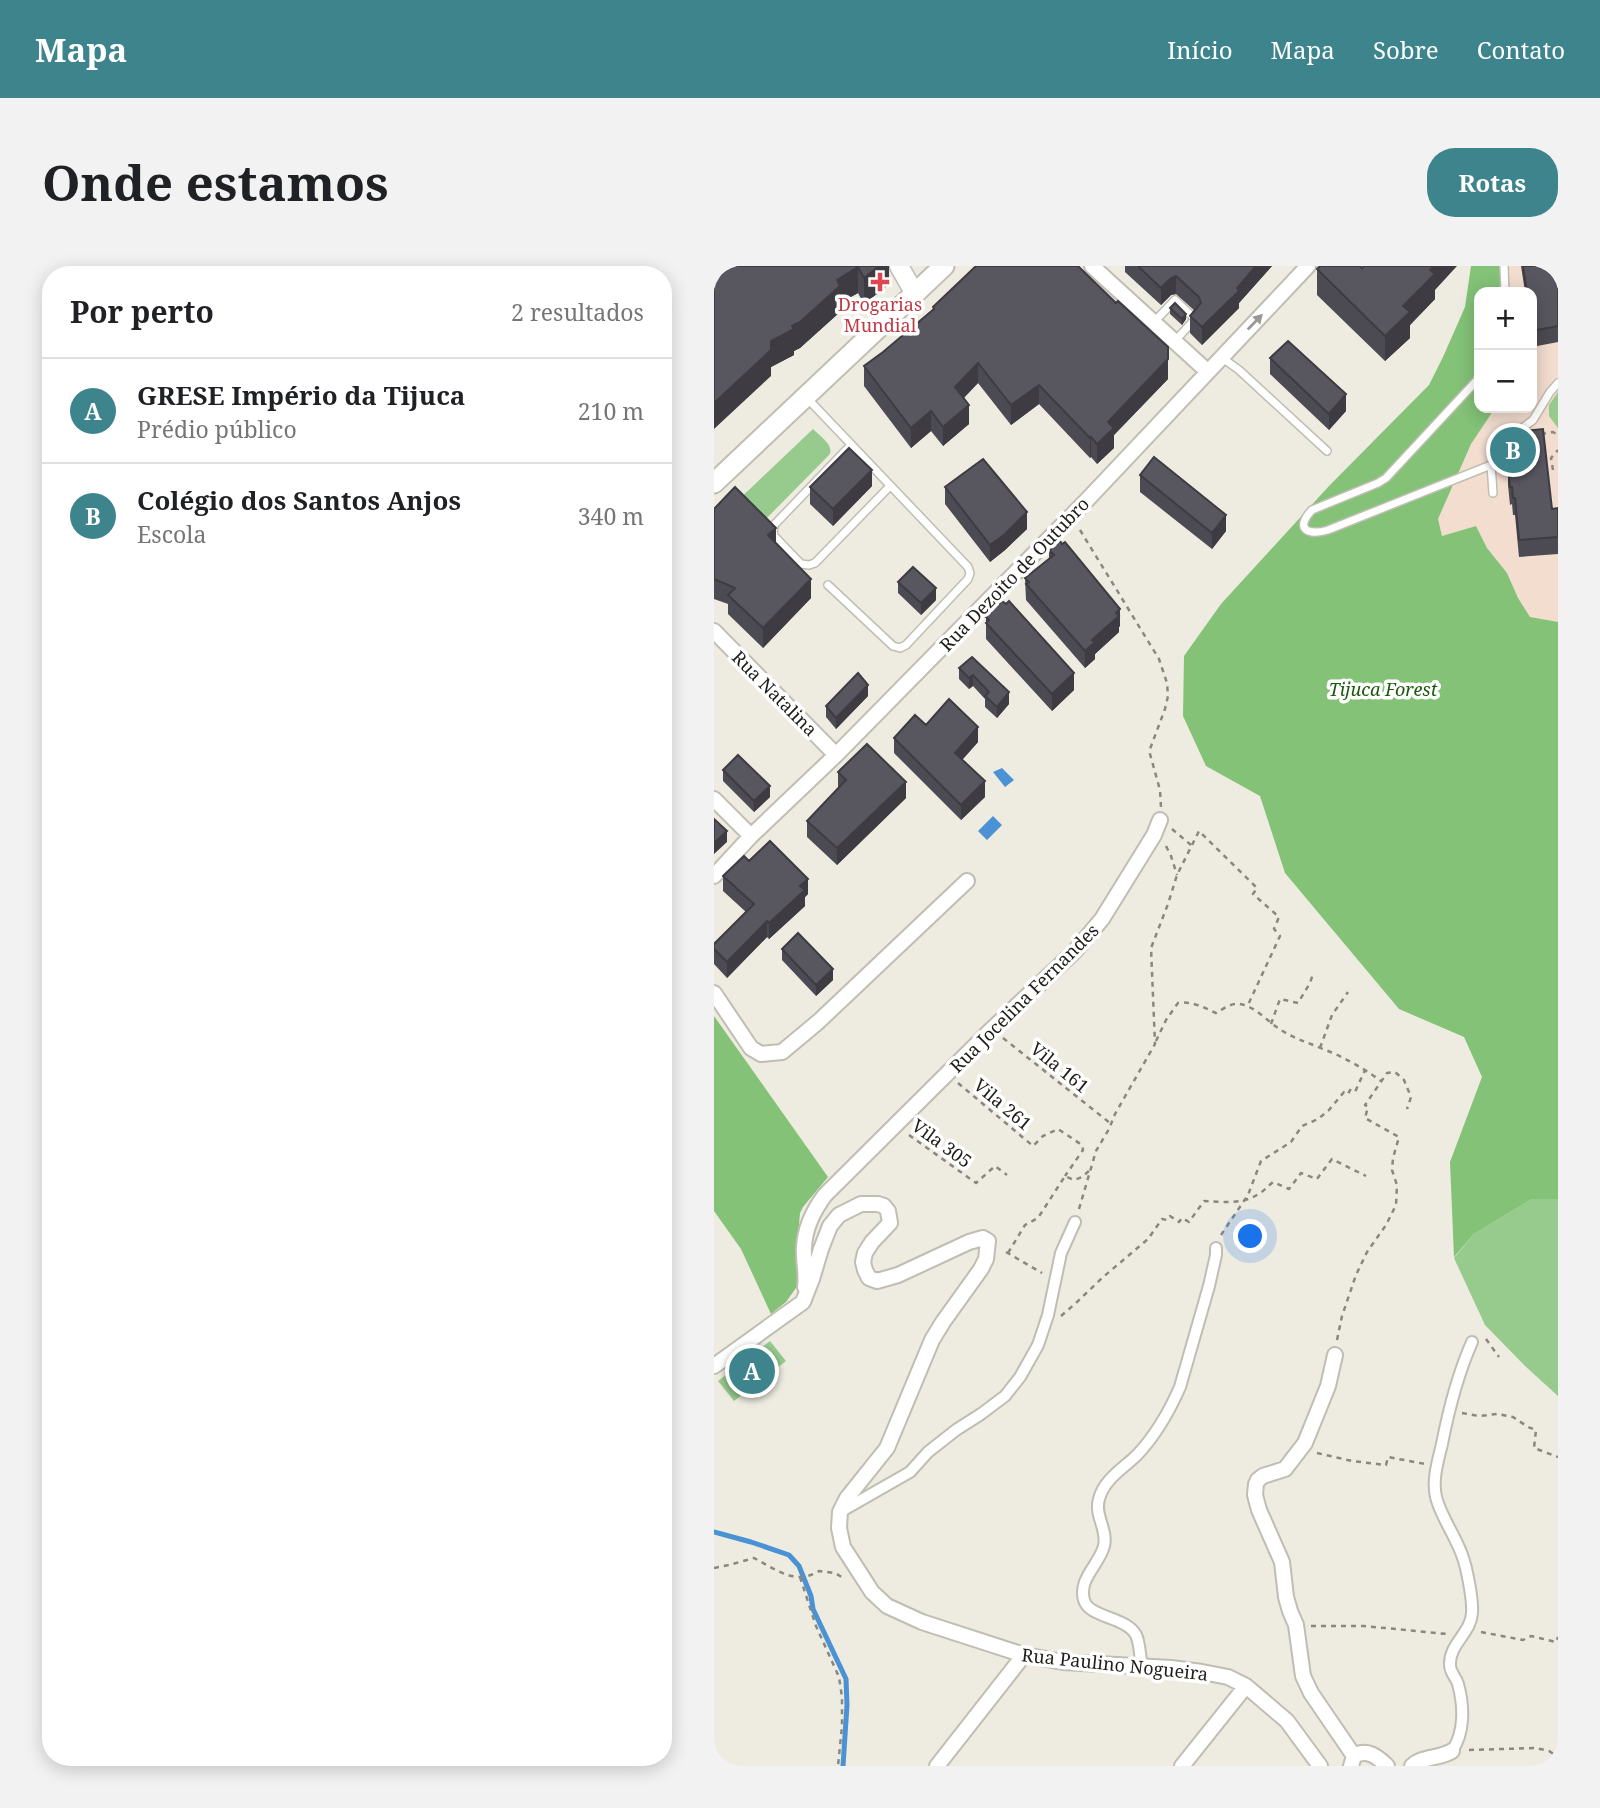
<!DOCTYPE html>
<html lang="pt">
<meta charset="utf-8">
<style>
body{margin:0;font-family:"Noto Serif",serif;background:#f2f2f2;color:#202124}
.controls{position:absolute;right:21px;top:21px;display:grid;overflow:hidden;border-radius:14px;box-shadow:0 4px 18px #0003}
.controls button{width:63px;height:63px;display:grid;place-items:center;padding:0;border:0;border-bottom:2px solid #e0e0e0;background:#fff;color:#202124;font:35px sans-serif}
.you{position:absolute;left:537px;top:971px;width:24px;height:24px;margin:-18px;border:5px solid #fff;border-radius:50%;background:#1a73e8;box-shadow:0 0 0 10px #1a73e833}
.badge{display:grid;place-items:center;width:46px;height:46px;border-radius:50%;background:#3d848d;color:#fff;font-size:23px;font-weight:700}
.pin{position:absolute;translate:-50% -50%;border:4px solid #fff;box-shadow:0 2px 7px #0006}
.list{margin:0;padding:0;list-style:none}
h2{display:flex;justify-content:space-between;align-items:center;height:91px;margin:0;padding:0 28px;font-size:30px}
h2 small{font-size:23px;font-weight:400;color:#757577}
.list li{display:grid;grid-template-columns:46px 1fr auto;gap:21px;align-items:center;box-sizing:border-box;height:105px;padding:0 28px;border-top:2px solid #e0e0e0}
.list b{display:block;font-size:26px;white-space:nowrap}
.list p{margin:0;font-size:23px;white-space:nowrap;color:#757577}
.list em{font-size:23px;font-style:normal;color:#757577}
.map{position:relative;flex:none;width:844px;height:1500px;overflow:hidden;border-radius:28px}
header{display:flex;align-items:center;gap:42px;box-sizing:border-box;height:98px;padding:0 35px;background:#3d848d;color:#fff}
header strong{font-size:33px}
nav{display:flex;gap:38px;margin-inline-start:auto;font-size:24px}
.intro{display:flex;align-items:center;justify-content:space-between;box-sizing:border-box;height:168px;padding:0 42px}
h1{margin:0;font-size:49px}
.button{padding:18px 32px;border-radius:28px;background:#3d848d;color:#fff;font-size:24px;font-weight:700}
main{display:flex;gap:42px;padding:0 42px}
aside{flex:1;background:#fff;border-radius:28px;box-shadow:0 4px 18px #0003}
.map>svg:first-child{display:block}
.education{fill:#f2ddcf}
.green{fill:#97ca8d}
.forest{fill:#83c277}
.water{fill:#4a92d4}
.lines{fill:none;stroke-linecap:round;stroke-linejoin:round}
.stream{stroke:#4a92d4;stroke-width:5}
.service-casing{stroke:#c0bdb2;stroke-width:10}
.pedestrian-casing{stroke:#c0bdb2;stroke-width:14}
.minor-casing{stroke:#c0bdb2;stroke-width:18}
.tertiary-casing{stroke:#c0bdb2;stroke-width:21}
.secondary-casing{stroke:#c0bdb2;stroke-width:23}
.path{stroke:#898780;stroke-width:2.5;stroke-dasharray:5 5;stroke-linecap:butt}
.service{stroke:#fff;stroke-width:7}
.pedestrian{stroke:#fff;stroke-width:10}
.minor{stroke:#fff;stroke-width:14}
.tertiary{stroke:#fff;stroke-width:18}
.secondary{stroke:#fff;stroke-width:19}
.wall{fill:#4c4a52}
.shaded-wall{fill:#3e3c42}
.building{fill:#58565f;stroke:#3e3c42;stroke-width:2}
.oneway{fill:#9a9998}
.health-dot{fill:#e0444e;stroke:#fff;stroke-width:2.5}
.labels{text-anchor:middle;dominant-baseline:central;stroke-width:7;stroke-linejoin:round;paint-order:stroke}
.health-label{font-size:18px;fill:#be3a42;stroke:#fff}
.street-label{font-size:18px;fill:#1e1d19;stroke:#fff}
.park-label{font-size:18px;font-style:italic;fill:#1d590e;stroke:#fff}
</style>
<header>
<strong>Mapa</strong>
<nav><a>Início</a><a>Mapa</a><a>Sobre</a><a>Contato</a></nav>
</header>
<div class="intro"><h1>Onde estamos</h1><a class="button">Rotas</a></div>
<main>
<aside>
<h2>Por perto<small>2 resultados</small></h2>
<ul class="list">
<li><span class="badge">A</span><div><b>GRESE Império da Tijuca</b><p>Prédio público</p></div><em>210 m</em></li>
<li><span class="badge">B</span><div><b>Colégio dos Santos Anjos</b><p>Escola</p></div><em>340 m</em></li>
</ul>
</aside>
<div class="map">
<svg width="844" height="1500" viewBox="0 0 844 1500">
<rect width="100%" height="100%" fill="#eeebe0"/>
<path class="education" d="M786 0H844V356L817 352 804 332 793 307 773 282 762 260 728 270 724 253 757 178 781 142H818V26H786Z"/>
<path class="green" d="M844 126V162L835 150V139Z
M99 163C106 170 119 178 116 188L43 262 19 239Z
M818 933H844V1130L811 1100 771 1059 740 992 760 968Z
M56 1075 72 1095 20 1135 4 1115Z"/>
<path class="forest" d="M757 0H786V26H765V142H781L757 178 724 253 728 270 762 260 773 282 793 307 804 332 816 351 844 356V933H818L760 968 740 991 736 896 768 811 750 771 685 743 571 607 546 530 492 500 469 450 470 390 507 338 615 220 715 119 729 91 751 41Z
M0 750 114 911 89 941 86 947 83 982 84 1019 72 1036 57 1048 27 983 0 945Z"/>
<path class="water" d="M288 502 300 514 291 521 279 506Z
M279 550 288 559 273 574 264 565Z"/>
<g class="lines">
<path class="stream" d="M0 1266 37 1276 75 1289 85 1300 97 1330 99 1343 132 1413 133 1439 129 1500"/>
<defs>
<path id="service" d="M790 0 791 26
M440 56 461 34 481 53 460 76
M507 91 525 104 613 185
M765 112 672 212 664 217 598 244C580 263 594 270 614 264L777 199 793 174 819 154 836 126 844 117
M92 131 254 301 256 307 254 313 192 379 186 382 179 380 114 319
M137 179 61 258 59 264 60 270 87 298 95 299 101 297 176 220
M777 199 779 227"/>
<path id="pedestrian" d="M126 1246 196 1206 214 1186 242 1164 267 1148 291 1130 306 1111 324 1079 334 1049 347 987 361 956
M428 1401C426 1392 426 1377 422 1369 411 1350 375 1352 370 1334 364 1313 385 1299 390 1280 394 1264 380 1249 385 1233 390 1213 410 1202 423 1189 442 1169 455 1146 466 1121L495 1020 502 989V982
M738 1485C751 1466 750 1440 744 1418 742 1411 736 1407 736 1399 735 1378 757 1367 758 1347 759 1334 753 1302 748 1289 741 1269 727 1251 722 1231 718 1213 724 1195 728 1178 735 1142 743 1110 758 1076"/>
<path id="minor" d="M378 0 493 105
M0 365 122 489
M0 533 37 570
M0 610 37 570 122 489 373 234 594 0
M0 727 37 782 47 788 68 786 104 756 253 615
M91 1021C93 1008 89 995 90 981 91 962 99 945 111 929L278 763 361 685 388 653 440 569 446 554
M621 1089 614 1120 591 1177 571 1203 549 1210 544 1214 542 1218 541 1229 545 1244 568 1296 572 1331 576 1345 582 1359 589 1410 597 1427 640 1490
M0 1100 89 1036 98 1013 107 983 116 960 125 949 147 938H164L170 940 174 945 176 957 158 976 151 987 149 996 151 1004 155 1012 163 1015 184 1009 255 976 269 972 274 975 272 993 267 1003 229 1056 218 1074 173 1182 133 1232 126 1246 125 1262 129 1281 149 1312 158 1326 173 1340 208 1356 310 1389 349 1396 457 1402 488 1406 514 1411 532 1420 573 1455 606 1500
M223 1500 310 1389
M468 1500 532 1420
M637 1500 640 1490C653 1482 664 1491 673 1500
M698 1500C708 1490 725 1493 738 1485"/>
<path id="tertiary" d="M185 0 201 28"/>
<path id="secondary" d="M0 217 230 0"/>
</defs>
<use href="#service" class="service-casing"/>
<use href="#pedestrian" class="pedestrian-casing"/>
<use href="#minor" class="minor-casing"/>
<use href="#tertiary" class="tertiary-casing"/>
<use href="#secondary" class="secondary-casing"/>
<path class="path" d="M827 168 839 166 844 169
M839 204 837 192 844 184
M366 264 445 393 453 417 454 430 451 443 436 483V488L446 524 447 541
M458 563 477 579
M452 580 457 590 463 609
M557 758 566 733 584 737 596 717 599 708
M289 772 396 857
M442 775 452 754 464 737C478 735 489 741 502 747 508 744 515 738 522 738 538 737 552 754 564 762 578 772 593 776 609 783 630 791 649 802 667 815
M606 782 618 749 634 726
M244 817 319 880 329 870 344 863 368 879 369 884 351 910
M195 869 262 917 281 900 293 909
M365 943 382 885 395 863 401 848 441 778 437 682 454 638 463 609 485 565 543 622 539 628 565 651 560 663 566 670 533 741
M507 969 534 929 547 895 577 876 588 860 604 853 615 844 630 826 634 828 636 824 641 826 651 804
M292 986 328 1007
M294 987 311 959 324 952 351 910 360 914 368 911 376 904
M347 1050 362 1037 388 1012 434 973 448 953 453 954 456 950 465 956 468 952 475 956 490 935C509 936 529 939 546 927 551 924 554 920 559 916L575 923 587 907 603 913 618 893 652 910
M772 1073 785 1091
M623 1074 628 1050 642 1009 653 986 672 959 682 939 683 919 678 904 679 892 685 871 651 852 654 841 651 839 673 807 681 806 690 814 697 831 693 843
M748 1147 765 1150 783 1148 799 1151 814 1161 822 1164 820 1182 844 1191
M603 1187 638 1195 672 1199 674 1191 711 1198
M0 1302 15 1299 40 1292C61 1303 82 1320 105 1305L121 1307 131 1313
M86 1311 102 1360 125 1411 128 1431V1460L124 1500
M597 1360H650L733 1368
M767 1366 809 1374 817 1370 842 1376 844 1371
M755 1484 822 1482 835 1485 844 1491"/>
<use href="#service" class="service"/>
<use href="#pedestrian" class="pedestrian"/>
<use href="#minor" class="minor"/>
<use href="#tertiary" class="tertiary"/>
<use href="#secondary" class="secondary"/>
</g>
<path class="wall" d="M0 0H175V13L174 19 150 38 144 27 126 37V46L86 82 80 85V89L57 101V110Z
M411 0H558L525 37V42L488 79 476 67V50L481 45 462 28 457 29 447 39 411 6Z
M807 0H844V76L818 81V26H811Z
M648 2 721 24V33L696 59V72L671 95 603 29V3Z
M219 41 454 113 400 169V182L383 198 377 191 376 192 325 138 297 159 264 117 250 132 255 158 229 180 217 165 197 182 150 120V100L169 86 219 44Z
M456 42 472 53 468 59 456 48Z
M556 92 632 145 615 164 556 108Z
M802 166 838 243 844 242V288L805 291 801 249H799L798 238 796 239 794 219V202L804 201Z
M426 209 512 265 498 283 426 226Z
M158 220 119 260 96 238V221Z
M231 221 313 263 291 284 276 296 231 238Z
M0 243 62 277 97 332 49 382 14 348V338L0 333Z
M335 284 406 360 405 361V366L381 388V393L371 402 312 334 311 312 335 292Z
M184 316 222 334 207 349 184 327Z
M272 351 360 424 338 445 272 373Z
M258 391 295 438 283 452 271 441V433L259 420 255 423 245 413V402Z
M154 430 122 463 112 451V440Z
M212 459 264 476 248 494 271 531 247 554 180 487V472Z
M9 504 56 531 40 546 9 515Z
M124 506 192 532 123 599 93 571V555L124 522Z
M35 595 94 628 91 631V640L55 673 53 671 13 712 0 698V678L32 646 9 625V610Z
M68 683 119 714 102 730 68 694Z"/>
<path class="shaded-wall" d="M165 0H175V13L174 19 150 38V12Z
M542 0H558L525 37V42L488 79V61Z
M720 0H743L721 24V33L696 59V72L671 95V70L689 40Z
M144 1V27L126 37V46L86 82 80 85V89L57 101V110L0 163V137L57 75 78 60 123 14Z
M462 10V28L457 29 447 39V22L457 12Z
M472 48V53L468 59V53Z
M454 93V113L400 169V182L383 198V178L394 156Z
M264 97V117L241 140V121Z
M325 119V138L297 159V139Z
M632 128V145L615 164V148Z
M255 139V158L229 180V161Z
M217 145V165L197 182V162Z
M377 171V191L376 192V172Z
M158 204V220L119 260V243Z
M313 246V263L291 284 276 296V279Z
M512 249V265L498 283V267Z
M62 262V281L54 269Z
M97 313V332L49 382V362Z
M222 322V334L207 349V337Z
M406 343V360L405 361V366L381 388V393L371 402V385L378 374Z
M360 407V424L338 445V428Z
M259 409V420L255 423V412Z
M154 419V430L122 463V452Z
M295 426V438L283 452V441Z
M264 461V476L241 502V487Z
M271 515V531L247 554V539Z
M192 516V532L123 599V582Z
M56 520V531L40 546V535Z
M13 565V576L0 588V577Z
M94 613V628L91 631V640L55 673V657L86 620Z
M53 655V671L13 712V696Z
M119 703V714L102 730V719Z"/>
<path class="building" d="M0 0H165L150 12 144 1 123 14 126 20 86 56 78 60 80 63 57 75V84L0 137Z
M262 0H364L402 37 404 35 454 81V93L394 156 400 162 383 178 377 171 376 172 325 119 297 139 264 97 241 121 255 139 229 161 217 145 197 162 150 100 169 86 220 43 219 41Z
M424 0H542L523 22 525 25 488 61 476 50 487 37 485 31 462 10 457 12 447 22Z
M606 0H646L648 2 650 0H720L716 4 721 8 689 40 696 46 671 70 603 3Z
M809 0H844V60L818 65V26H813Z
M461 37 472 48 468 53 456 42Z
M574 75 632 128 615 148 556 92Z
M829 163 838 243 844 242V271L805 274 801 232H799L798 221H796L794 202 806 201 802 166Z
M135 182 158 204 119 243 96 221Z
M440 191 512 249 498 267 426 209Z
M269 193 313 246 291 268 276 279 231 221Z
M21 221 62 262 54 269 97 313 49 362 14 329 21 322 0 313V243Z
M346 275 348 278 351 276 406 343 402 347 405 350 378 374 381 376 371 385 312 318 315 316 311 312 340 289 335 284Z
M199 301 222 322 207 337 184 316Z
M288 335 292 338 295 335 360 407 338 428 272 357 275 354 272 351Z
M258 391 295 426 283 441 271 430 275 426 259 409 255 412 245 402Z
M144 407 154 419 122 452 112 440Z
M235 433 264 461 241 487 271 515 247 539 180 472 201 449 212 459Z
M153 478 192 516 123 582 93 555 132 514 124 506Z
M24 489 56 520 40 535 9 504Z
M0 553 13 565 0 577Z
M56 575 94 613 86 620 91 624 55 657 53 655 13 696 0 683V678L40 638 9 610 30 590 35 595Z
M84 667 119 703 102 719 68 683Z"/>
<defs><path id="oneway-solid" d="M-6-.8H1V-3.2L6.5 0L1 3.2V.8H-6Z" transform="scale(1.75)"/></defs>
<use class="oneway" href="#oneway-solid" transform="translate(541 56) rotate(-46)"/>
<path class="health-dot" d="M162.5 5.5h7v7h7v7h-7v7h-7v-7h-7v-7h7z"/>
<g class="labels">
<g class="health-label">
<text x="166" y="38">Drogarias<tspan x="166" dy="21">Mundial</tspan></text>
</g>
<g class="street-label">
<text transform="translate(300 308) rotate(-46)">Rua Dezoito de Outubro</text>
<text transform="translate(61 427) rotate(45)">Rua Natalina</text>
<text transform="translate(310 732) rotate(-45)">Rua Jocelina Fernandes</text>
<text transform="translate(346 801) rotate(39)">Vila 161</text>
<text transform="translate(289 838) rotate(40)">Vila 261</text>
<text transform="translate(228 877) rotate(36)">Vila 305</text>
<text transform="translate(401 1398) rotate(6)">Rua Paulino Nogueira</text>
</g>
<g class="park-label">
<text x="669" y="423">Tijuca Forest</text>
</g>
</g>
</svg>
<div class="controls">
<button>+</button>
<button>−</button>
</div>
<div class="you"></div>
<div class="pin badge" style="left:38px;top:1105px">A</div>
<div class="pin badge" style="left:799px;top:184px">B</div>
</div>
</main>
